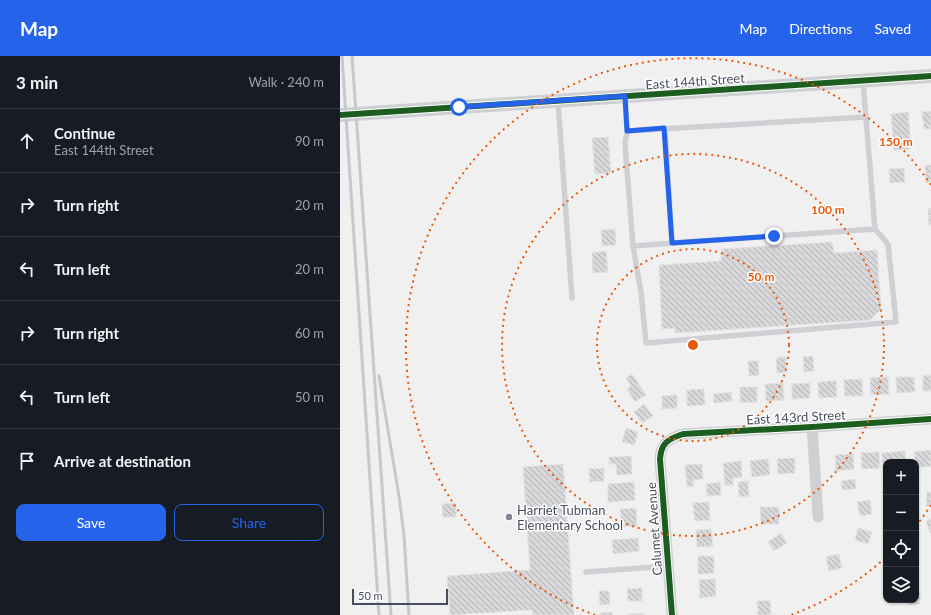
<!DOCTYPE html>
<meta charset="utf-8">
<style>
body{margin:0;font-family:Lato,sans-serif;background:#20242c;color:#f1f3f6}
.controls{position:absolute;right:12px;bottom:12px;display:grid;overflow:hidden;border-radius:8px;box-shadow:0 1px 3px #0004}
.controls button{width:36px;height:36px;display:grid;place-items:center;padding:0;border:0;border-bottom:1px solid #363941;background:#171b24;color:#f1f3f6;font:20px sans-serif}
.scale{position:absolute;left:12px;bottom:10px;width:96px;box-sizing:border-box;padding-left:4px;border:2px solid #464e5d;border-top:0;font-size:11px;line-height:14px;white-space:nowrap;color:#464e5d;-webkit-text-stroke:3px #fff;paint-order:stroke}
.stop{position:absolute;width:12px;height:12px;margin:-9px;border:3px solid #2563eb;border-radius:50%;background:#fff}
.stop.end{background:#2563eb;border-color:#fff;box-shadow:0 1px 4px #0008}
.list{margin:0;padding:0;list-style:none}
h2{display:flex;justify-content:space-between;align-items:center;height:52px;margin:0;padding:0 16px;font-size:17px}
h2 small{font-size:13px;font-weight:400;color:#9ea1a6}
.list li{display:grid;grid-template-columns:26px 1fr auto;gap:12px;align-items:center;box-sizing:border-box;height:64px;padding:0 16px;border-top:1px solid #363941}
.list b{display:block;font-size:15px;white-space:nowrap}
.list p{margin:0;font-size:13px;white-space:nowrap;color:#9ea1a6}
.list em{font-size:13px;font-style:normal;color:#9ea1a6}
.actions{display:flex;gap:8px;padding:12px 16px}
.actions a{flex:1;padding:9px 0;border:1px solid #2563eb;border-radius:8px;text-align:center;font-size:14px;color:#2563eb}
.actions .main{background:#2563eb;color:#fff}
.icon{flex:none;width:22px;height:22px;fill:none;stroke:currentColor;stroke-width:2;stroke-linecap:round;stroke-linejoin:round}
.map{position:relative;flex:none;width:591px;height:559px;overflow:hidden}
header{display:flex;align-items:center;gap:24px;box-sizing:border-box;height:56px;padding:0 20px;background:#2563eb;color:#fff}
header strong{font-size:19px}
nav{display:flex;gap:22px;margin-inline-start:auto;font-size:14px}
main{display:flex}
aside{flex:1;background:#171b24}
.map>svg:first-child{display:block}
.building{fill:url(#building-back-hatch);stroke:#e2e1e3}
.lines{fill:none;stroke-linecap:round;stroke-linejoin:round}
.service{stroke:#ced0d4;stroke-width:5.5}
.minor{stroke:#ced0d4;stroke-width:11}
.tertiary{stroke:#ced0d4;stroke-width:14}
.rail{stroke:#c7c8cb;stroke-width:3}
.cycleway-casing{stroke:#fff;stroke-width:8}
.cycleway{stroke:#1b5e20;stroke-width:6}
.route{stroke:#2563eb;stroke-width:5}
.ring{fill:none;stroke:#e8590c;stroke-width:2;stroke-dasharray:2 4}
.poi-dot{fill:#828790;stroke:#fff;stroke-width:1.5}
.labels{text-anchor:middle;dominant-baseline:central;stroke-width:3;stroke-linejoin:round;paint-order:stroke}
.street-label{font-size:13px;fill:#464e5d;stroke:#fff}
.poi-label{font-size:13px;fill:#464e5d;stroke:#fff;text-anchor:start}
.centre{fill:#e8590c;stroke:#fff;stroke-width:2}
.ring-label{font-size:12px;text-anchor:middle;font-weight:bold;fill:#e8590c;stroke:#fff;stroke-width:3;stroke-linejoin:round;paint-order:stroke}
</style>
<header>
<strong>Map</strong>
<nav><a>Map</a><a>Directions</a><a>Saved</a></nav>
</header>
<main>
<aside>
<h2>3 min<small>Walk · 240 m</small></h2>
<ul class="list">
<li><svg class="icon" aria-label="ahead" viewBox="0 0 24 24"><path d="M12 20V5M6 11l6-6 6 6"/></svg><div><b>Continue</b><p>East 144th Street</p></div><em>90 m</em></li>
<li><svg class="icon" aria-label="right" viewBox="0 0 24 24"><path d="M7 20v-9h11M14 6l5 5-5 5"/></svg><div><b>Turn right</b></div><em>20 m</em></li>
<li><svg class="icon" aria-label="left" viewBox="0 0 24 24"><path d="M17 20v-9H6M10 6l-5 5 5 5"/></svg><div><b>Turn left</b></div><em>20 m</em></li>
<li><svg class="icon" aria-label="right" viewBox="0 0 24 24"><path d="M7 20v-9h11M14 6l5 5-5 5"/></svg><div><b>Turn right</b></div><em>60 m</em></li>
<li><svg class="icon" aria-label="left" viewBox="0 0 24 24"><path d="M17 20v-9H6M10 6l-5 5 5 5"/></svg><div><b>Turn left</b></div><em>50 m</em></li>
<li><svg class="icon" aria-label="arrive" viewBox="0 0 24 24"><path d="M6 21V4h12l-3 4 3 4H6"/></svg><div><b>Arrive at destination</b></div></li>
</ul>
<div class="actions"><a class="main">Save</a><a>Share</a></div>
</aside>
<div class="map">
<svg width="591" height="559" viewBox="0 0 591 559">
<defs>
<pattern id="building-back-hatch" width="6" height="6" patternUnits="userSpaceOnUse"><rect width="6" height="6" fill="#d8d7da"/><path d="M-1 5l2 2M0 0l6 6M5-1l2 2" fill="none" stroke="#b1b1b4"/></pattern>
</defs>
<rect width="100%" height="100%" fill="#f1f0f0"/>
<path class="building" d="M591 55V73H584L582 56Z
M568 56 571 93 554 94 551 58Z
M268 81 271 117 255 118 252 82Z
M585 109H591V126L586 127Z
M564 112 565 126 550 127 549 113Z
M591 152V169H589L588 153Z
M275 173 276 189 262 190 261 174Z
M492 186 494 197 537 194 541 253 530 264 335 277V272L322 273 319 209 381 205 382 193Z
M266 195 268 216 253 217 252 197Z
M473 300 474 315 464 316 463 301Z
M446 301 447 316 437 317 436 302Z
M408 305H418L419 319 409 320Z
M292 318 306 339 295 346 287 333 291 330 286 322Z
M591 319V335H583V320Z
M548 321 549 338 531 339 530 322Z
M556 321H574L575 336 557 337Z
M522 323 523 340H505L504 324Z
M496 325 497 341 479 342 478 326Z
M443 327 444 344 426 345 425 328Z
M470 327V342L452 343V328Z
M400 331H417V346L400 347Z
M364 333 365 349 347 350V334Z
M391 336 392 345 374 347 373 338Z
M337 339V352L322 353V340Z
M304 348 313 360 302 367 294 356Z
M286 372 298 376 294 389 282 386Z
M591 394V410L576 412 574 396Z
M565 395 566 406H546V413H543L542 397Z
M539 396 540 412 522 413 521 397Z
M513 398 514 413 496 415 495 399Z
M291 400 292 418 277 419 276 408H269V401Z
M455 402V417L438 418 437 403Z
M428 403 430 419 412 421 410 405Z
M401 405 402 421 393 422V429H385L383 407Z
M223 408 234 559H193L192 554 110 559 107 520 190 514 183 411Z
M362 408 363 423 353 424 354 430 347 431 345 409Z
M264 412V425L250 426 249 413Z
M515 423 516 433 502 434 501 425Z
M408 425 409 440 399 441 398 426Z
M294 426 295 444 268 446V428Z
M380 426 381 439 367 440 366 428Z
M587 436H591V451L586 450Z
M530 444 532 458 520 460 517 446Z
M369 446 370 464 355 465 353 447Z
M116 447V461H103L102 448Z
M420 451H439V468H421Z
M296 452 297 470 281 471 280 453Z
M591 463V477H590L586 465Z
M518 472 532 476 528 488 515 484Z
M371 473 373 490 357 491 356 474Z
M441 477 447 487 434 495 428 486Z
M298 482 299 495 273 498 272 484Z
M499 498 502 512 489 515 486 501Z
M358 500H374V517L358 518Z
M375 523 376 540 360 542 359 524Z
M302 532V545H288L287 533Z
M259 535H269L270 548 260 549Z
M576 536H580V548L567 549V544H576Z
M430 544 431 559H418L417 545Z
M272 556 273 559H261L260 557Z
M304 557V559H288V558Z"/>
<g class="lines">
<path class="service" d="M285 40 287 75 285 88 293 190 301 236 306 287 556 266 548 188 535 173
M218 45 232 242
M325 72 332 187
M287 75 526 61
M293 190 535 173 523 25
M246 516 328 510"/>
<path class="minor" d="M472 371 478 461
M332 559 320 403C321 387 328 383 343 378L472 371 591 363"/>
<path class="tertiary" d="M0 59 591 20"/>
<path class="rail" d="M2 0 39 559
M12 0 51 559
M39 320 59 440 64 479 69 559"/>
<defs>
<path id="cycleway" d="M0 59 591 20
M332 559 320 403C321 387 328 383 343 378L472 371 591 363"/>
</defs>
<use href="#cycleway" class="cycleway-casing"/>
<use href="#cycleway" class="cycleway"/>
</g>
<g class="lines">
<path class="route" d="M119 51 285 40 287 75 324 72 332 187 434 180"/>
</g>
<g class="ring">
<circle cx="353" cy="289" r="96"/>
<circle cx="353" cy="289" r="191"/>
<path d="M591 449A287 287 0 0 1 576 470M545 502A287 287 0 0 1 451 559M255 559A287 287 0 1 1 591 129"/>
</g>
<circle class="poi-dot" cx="169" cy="461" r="4"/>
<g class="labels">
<g class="street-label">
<text transform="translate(355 25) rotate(-4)">East 144th Street</text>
<text transform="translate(456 361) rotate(-3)">East 143rd Street</text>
<text transform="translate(314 473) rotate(-94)">Calumet Avenue</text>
</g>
<g class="poi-label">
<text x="177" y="454">Harriet Tubman<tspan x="177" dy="15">Elementary School</tspan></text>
</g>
</g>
<circle cx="353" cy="289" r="6" class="centre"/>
<g class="ring-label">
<text x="556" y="90">150 m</text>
<text x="488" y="158">100 m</text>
<text x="421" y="225">50 m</text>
</g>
</svg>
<div class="controls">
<button>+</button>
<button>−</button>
<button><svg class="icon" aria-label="locate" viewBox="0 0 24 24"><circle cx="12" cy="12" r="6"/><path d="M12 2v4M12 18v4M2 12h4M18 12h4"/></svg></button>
<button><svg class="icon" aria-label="layers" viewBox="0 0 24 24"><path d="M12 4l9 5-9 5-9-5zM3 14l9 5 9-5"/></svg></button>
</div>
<div class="scale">50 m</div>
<div class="stop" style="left:119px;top:51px"></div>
<div class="stop end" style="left:434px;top:180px"></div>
</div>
</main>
